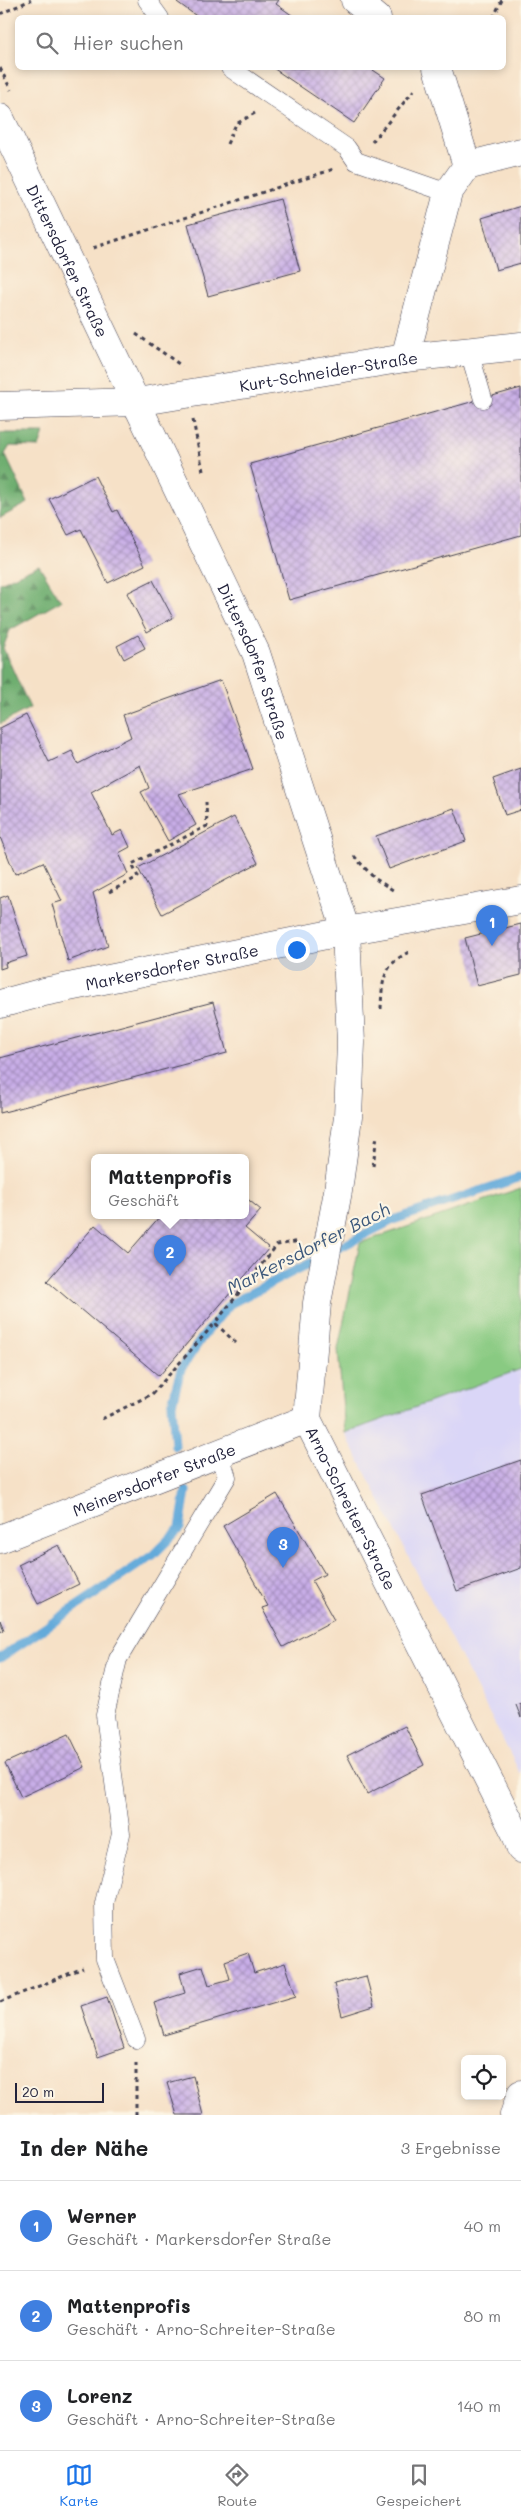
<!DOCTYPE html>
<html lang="de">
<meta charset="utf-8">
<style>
body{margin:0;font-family:Mali,sans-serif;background:#f6f6f6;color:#202124}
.controls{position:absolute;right:15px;bottom:15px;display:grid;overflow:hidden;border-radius:8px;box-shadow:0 2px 8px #0003}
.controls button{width:45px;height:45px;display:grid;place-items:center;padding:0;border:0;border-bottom:1px solid #e0e0e0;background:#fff;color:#202124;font:25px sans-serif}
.scale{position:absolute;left:15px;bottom:12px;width:89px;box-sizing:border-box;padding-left:5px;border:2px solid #22223b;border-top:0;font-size:14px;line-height:18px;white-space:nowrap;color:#22223b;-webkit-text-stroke:4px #fcf5e5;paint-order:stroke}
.you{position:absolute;left:296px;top:949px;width:18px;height:18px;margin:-12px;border:4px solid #fff;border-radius:50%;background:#1a73e8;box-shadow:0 0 0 8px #1a73e833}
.badge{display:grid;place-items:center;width:32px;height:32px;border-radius:50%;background:#1a73e8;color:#fff;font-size:16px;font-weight:700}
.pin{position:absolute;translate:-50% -41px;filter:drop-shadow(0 1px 2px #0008)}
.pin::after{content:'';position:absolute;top:26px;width:18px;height:15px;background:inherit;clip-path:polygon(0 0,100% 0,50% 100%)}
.popup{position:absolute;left:91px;top:1154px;width:158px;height:65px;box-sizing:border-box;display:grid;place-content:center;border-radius:8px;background:#fff;filter:drop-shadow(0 1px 4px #0005);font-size:16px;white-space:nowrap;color:#757577}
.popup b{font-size:19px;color:#202124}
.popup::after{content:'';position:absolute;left:50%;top:100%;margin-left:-10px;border:10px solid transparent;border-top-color:#fff}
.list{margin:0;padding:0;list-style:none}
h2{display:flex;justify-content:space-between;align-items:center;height:65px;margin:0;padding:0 20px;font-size:21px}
h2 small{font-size:16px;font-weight:400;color:#757577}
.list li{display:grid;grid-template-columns:32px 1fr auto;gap:15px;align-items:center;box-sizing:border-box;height:90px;padding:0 20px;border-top:1px solid #e0e0e0}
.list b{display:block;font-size:19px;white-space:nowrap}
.list p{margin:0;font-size:16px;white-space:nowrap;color:#757577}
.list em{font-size:16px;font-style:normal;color:#757577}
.icon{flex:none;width:28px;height:28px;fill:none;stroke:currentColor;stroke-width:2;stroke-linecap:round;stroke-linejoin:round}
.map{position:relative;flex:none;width:521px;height:2115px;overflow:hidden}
.search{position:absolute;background:#fff;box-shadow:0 2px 8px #0003;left:15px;right:15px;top:15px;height:55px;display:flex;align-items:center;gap:12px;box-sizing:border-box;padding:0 18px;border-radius:8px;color:#757577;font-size:19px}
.sheet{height:335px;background:#fff}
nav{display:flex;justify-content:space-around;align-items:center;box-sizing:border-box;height:70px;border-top:1px solid #e0e0e0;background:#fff;font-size:14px;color:#757577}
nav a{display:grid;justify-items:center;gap:2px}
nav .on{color:#1a73e8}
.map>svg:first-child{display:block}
.built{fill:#dad6f7}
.forest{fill:url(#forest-firs);stroke:#486856}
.garden{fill:#89ca82;stroke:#56765e}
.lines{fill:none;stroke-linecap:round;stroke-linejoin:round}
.stream{stroke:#64aada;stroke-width:9}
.building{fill:url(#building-cross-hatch)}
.lane-casing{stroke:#423f50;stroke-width:19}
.street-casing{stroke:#423f50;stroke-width:29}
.secondary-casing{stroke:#423f50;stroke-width:29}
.path{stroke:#423f50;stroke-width:3;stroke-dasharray:4 4;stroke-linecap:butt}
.lane{stroke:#fff;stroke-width:18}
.street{stroke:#fff;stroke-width:28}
.secondary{stroke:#fff;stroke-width:28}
.labels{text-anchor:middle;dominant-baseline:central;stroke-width:4.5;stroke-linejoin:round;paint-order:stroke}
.street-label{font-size:16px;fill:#22223b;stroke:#fcf5e5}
.water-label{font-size:18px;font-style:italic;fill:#3c587b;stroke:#fcf5e5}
</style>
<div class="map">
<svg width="521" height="2115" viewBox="0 0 521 2115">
<defs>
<pattern id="forest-firs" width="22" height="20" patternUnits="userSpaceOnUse" patternTransform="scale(1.25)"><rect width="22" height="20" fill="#6eae70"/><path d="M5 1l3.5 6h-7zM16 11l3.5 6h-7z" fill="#5a8d5d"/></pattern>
<pattern id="building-cross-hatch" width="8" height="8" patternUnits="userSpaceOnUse" patternTransform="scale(1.25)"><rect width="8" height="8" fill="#c8ade7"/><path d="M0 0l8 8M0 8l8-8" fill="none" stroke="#a28cbc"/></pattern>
</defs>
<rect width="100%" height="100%" fill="#fcf5e5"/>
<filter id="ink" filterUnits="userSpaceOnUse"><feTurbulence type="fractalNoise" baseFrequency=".02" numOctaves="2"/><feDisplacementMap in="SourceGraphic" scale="10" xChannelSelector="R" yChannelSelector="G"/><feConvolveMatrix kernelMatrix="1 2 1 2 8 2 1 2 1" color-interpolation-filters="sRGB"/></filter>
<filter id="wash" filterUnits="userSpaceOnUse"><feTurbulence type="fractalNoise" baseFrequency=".0096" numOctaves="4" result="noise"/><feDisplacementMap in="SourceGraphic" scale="20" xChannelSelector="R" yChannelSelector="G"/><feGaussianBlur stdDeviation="1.12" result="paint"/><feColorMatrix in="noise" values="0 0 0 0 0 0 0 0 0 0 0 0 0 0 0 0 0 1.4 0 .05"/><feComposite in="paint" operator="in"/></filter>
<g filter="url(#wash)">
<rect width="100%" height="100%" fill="#f6e1c7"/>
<path class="built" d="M521 1188V1775L345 1433 338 1349 360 1243Z"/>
<path class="forest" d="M0 433H44L39 447 10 446 5 454 28 503 0 518Z
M39 565 61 601 10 630 3 648 30 708 0 724V583Z"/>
<path class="garden" d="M521 1188V1369L345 1433 338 1349 360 1243Z"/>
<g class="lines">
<path class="stream" d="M331 1252 393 1220 521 1177
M175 1446 172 1404 181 1369 201 1339 230 1304 320 1258
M0 1658 153 1555 180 1528 186 1491"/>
</g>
<g id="blocks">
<path class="building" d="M179 0H279L276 4 296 18H199L177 2Z
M273 68H370L385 78 354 123Z
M280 199 300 271 208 296 188 224Z
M521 206V263L496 270 482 218Z
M521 388V535L289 600 250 464Z
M95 476 113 512 117 510 145 565 108 583 81 529 68 535 49 499Z
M153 580 173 618 147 632 127 593Z
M138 635 145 648 124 659 117 646Z
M221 680 253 769 179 794 196 825 168 841 141 792 149 788 140 765 91 792 112 835 122 830 130 847 119 853 128 874 93 893 108 946 68 961 52 904 62 901 43 862 15 874 0 837V728L26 715 49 762 72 751 78 764 131 737 123 715Z
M521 769V810L505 815 493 779Z
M454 808 466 841 389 869 376 836Z
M234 817 258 863 162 914 138 868Z
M8 895 27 956 5 963 6 967 0 969V898Z
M521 924V975L477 986 465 938Z
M213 1002 227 1053 0 1113V1058Z
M245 1197 261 1210 245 1228 269 1248 159 1376 47 1281 95 1225 128 1253 161 1215H245Z
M521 1460V1568L457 1591 422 1495Z
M277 1494 325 1574 312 1581 334 1620 283 1647 262 1608 268 1606 223 1526Z
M59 1545 79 1584 38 1604 18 1565Z
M0 1620 4 1630 0 1632Z
M521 1703V1718L516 1705Z
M405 1726 424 1765 367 1794 347 1755Z
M69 1734 85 1767 21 1797 5 1763Z
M248 1953 254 1973 285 1963 296 1996 164 2035 154 2003 185 1993 180 1973 203 1966 209 1985 230 1979 225 1961Z
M366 1976 374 2006 342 2016 334 1984Z
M107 1997 124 2048 98 2057 81 2006Z
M193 2076 203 2115H177L167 2083Z"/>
</g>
</g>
<g filter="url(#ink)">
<use href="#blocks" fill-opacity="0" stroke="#423f50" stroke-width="1"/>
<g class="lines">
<defs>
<path id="lane" d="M147 0 160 18
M230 68 347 148 356 161 448 193
M469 351 483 399
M136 2039 105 1959 104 1903 121 1834 105 1715 118 1659 227 1477 220 1454"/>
<g id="street">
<path d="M355 0 377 18"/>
<path d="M437 68 467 166"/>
<path id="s1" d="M0 118 256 653 346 931 351 1043 348 1117 338 1191 317 1303 307 1419 516 1834 521 1849"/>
<path d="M405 358 448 193 467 166 521 152"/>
<path id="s2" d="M0 406 137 402 405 358 521 346"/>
<path id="s3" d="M0 1539 307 1419"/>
<path d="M514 2115 521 2094"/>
</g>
<g id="secondary">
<path id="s4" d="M0 1004 44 992 346 931 521 900"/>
</g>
</defs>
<use href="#lane" class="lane-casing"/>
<use href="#street" class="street-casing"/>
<use href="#secondary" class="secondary-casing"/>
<path class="path" d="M0 14 31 0
M493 18 502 0
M0 68 11 90
M372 142 414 90
M227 144 236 124 255 113
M93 248 334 169
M136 334 182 366
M193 420 203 471
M354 856 374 878 396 892
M109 892 138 877 132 864 207 826 206 802
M381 1009C382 980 383 964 411 951
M373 1166 377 1135
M236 1343 215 1323 277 1245 300 1241
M102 1419 152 1394 215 1323
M0 2002 83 1968
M136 2115V2063"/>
<use href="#lane" class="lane"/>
<use href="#street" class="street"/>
<use href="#secondary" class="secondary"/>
</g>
</g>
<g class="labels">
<g class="street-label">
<text stroke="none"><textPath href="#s1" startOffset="158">Dittersdorfer Straße</textPath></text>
<text stroke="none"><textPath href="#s2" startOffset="331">Kurt-Schneider-Straße</textPath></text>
<text stroke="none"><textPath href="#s1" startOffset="600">Dittersdorfer Straße</textPath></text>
<text stroke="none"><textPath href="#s4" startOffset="176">Markersdorfer Straße</textPath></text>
<text stroke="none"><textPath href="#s3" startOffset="165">Meinersdorfer Straße</textPath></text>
<text stroke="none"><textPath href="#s1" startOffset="1476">Arno-Schreiter-Straße</textPath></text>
</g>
<g class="water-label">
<text transform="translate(308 1248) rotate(-27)">Markersdorfer Bach</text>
</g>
</g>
</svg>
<div class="controls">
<button><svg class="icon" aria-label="locate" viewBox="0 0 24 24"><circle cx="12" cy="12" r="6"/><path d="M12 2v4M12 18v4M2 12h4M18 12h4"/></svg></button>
</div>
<div class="scale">20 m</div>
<div class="you"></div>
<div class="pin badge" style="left:492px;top:946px;background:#3f7fe0">1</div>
<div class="pin badge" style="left:170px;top:1276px;background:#3f7fe0">2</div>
<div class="popup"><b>Mattenprofis</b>Geschäft</div>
<div class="pin badge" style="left:283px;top:1568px;background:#3f7fe0">3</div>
<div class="search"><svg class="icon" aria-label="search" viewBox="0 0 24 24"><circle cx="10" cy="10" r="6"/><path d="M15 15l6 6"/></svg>Hier suchen</div>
</div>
<section class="sheet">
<h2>In der Nähe<small>3 Ergebnisse</small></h2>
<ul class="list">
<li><span class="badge" style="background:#3f7fe0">1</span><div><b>Werner</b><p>Geschäft · Markersdorfer Straße</p></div><em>40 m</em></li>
<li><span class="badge" style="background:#3f7fe0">2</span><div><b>Mattenprofis</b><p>Geschäft · Arno-Schreiter-Straße</p></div><em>80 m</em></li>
<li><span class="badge" style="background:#3f7fe0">3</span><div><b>Lorenz</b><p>Geschäft · Arno-Schreiter-Straße</p></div><em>140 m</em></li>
</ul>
</section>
<nav>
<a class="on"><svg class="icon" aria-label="map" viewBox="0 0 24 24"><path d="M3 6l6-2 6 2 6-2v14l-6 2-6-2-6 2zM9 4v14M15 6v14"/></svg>Karte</a>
<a><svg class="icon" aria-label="directions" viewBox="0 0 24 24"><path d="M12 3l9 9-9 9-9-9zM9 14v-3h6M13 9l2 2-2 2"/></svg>Route</a>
<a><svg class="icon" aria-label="saved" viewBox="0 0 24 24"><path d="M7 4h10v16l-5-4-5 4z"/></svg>Gespeichert</a>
</nav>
